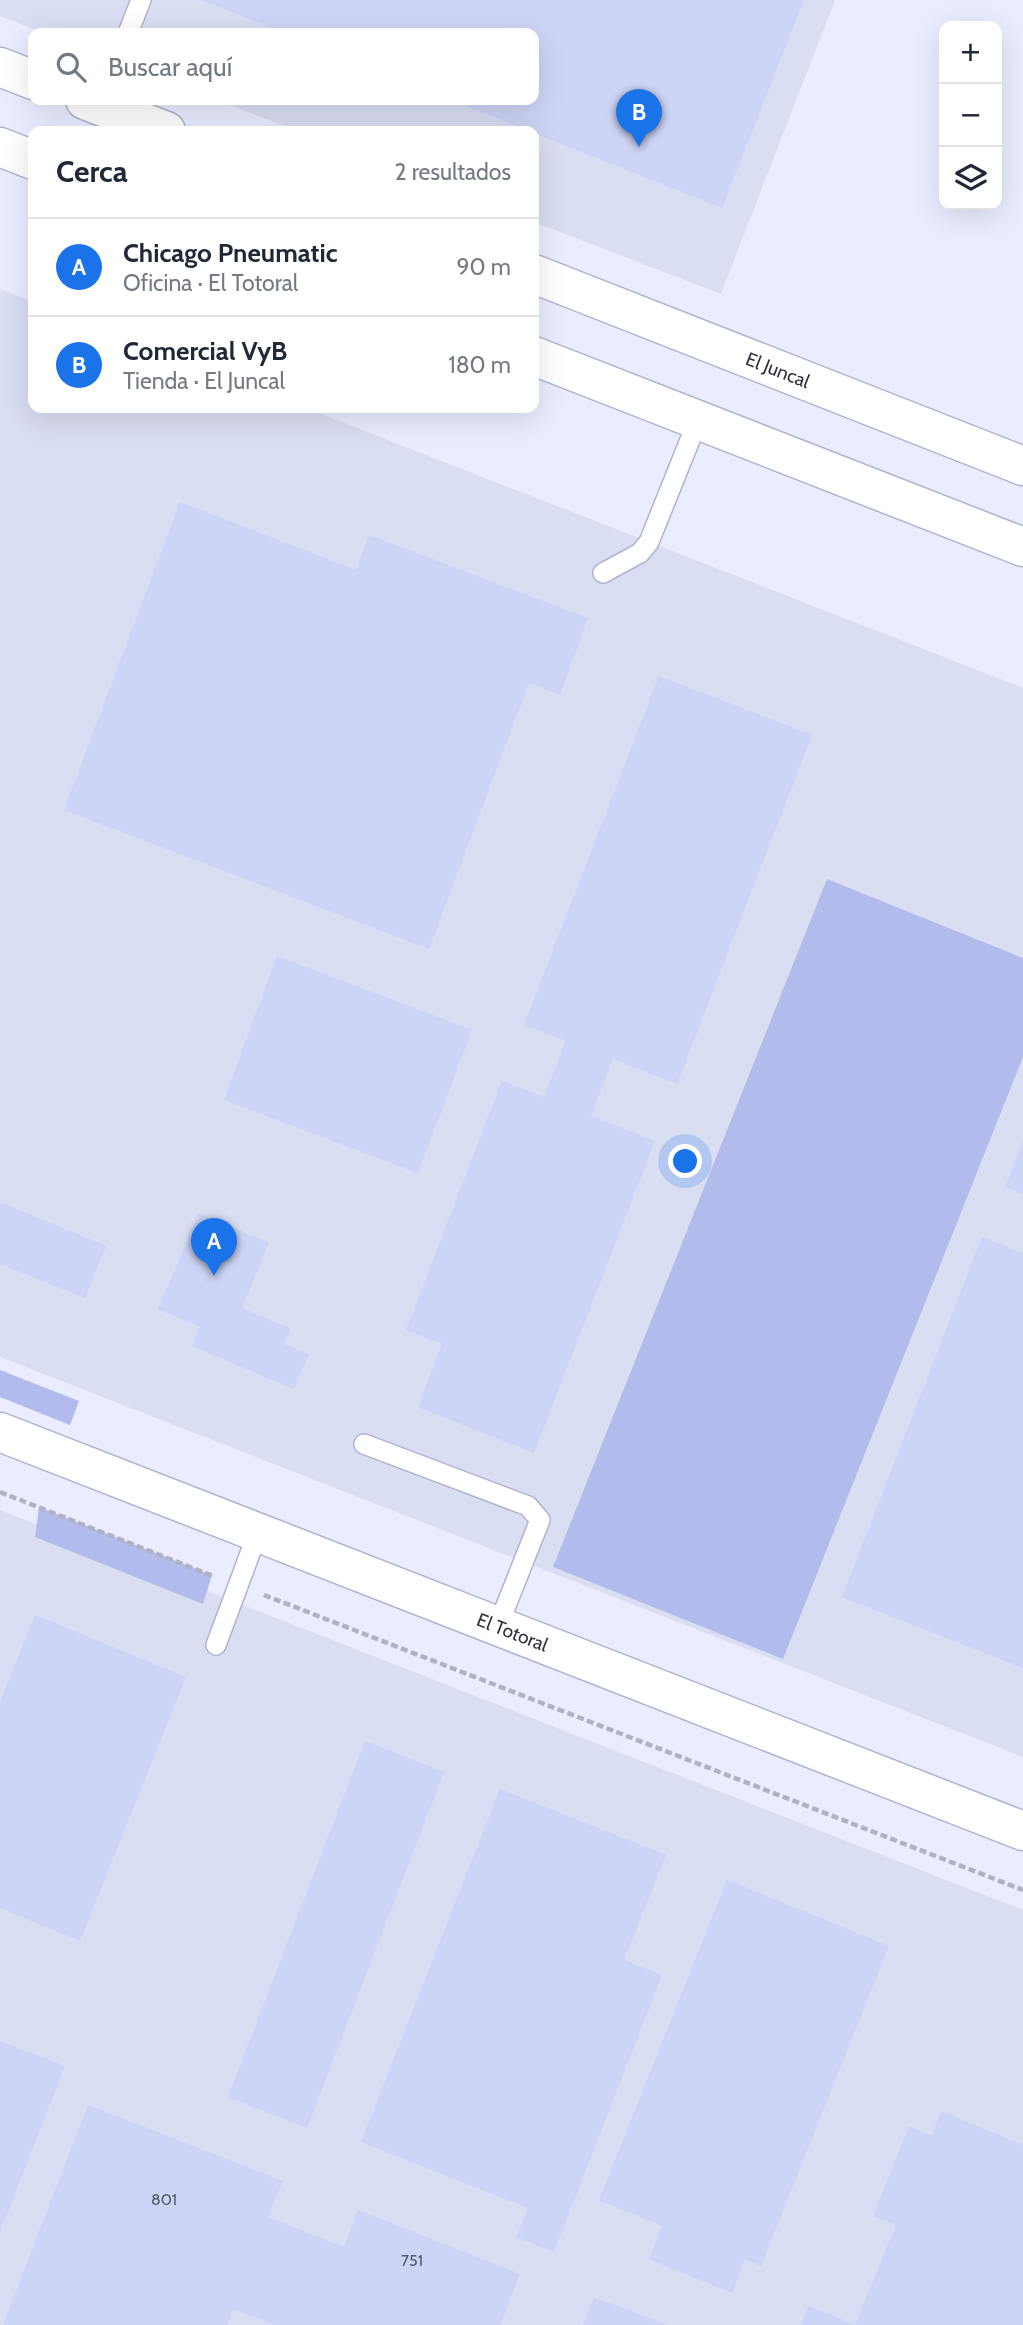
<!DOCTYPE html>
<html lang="es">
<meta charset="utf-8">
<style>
body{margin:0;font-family:Cabin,sans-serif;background:#f6f6f7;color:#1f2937}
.controls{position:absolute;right:21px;top:21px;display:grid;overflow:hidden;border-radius:14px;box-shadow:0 7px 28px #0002}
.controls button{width:63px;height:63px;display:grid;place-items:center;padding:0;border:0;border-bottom:2px solid #e0e1e3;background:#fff;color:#1f2937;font:35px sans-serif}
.you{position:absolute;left:686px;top:1162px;width:24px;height:24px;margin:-18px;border:5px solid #fff;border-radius:50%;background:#1a73e8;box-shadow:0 0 0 10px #1a73e833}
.badge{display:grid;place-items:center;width:46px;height:46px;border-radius:50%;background:#1a73e8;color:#fff;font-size:23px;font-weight:700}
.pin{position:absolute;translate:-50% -58px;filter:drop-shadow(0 2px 4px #0008)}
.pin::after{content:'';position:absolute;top:37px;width:24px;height:21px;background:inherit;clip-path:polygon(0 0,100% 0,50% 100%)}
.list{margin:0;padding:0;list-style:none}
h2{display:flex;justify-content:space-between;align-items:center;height:91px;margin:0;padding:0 28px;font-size:30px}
h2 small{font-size:23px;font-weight:400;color:#747a83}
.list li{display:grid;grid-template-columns:46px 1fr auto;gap:21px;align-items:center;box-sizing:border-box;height:98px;padding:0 28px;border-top:2px solid #e0e1e3}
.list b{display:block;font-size:26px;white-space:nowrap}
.list p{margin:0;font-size:23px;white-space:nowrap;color:#747a83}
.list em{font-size:23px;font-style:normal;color:#747a83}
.icon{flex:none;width:38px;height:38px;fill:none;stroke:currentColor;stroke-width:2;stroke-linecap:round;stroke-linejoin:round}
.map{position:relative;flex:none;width:1023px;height:2325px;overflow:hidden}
.search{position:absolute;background:#fff;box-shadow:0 7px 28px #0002;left:28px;top:28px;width:511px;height:77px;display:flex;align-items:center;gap:18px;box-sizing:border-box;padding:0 24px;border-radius:14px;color:#747a83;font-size:26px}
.panel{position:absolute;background:#fff;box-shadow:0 7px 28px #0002;left:28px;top:126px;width:511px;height:287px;border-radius:14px}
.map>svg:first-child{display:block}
.built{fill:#dadef3}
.green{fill:#b2bbec}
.building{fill:#cdd4f5}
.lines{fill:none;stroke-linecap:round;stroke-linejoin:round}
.service-casing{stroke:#aeb4d0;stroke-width:22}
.minor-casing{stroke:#aeb4d0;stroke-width:41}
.path{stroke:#aeb2c1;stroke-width:4.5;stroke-dasharray:7 3.5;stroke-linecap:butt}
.service{stroke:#fff;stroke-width:19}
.minor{stroke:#fff;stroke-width:38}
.labels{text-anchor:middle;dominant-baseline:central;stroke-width:7;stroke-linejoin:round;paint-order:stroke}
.number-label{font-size:16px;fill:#565a6a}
.street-label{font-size:19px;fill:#2f313c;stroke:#fbfbfb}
</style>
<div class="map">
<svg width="1023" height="2325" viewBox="0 0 1023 2325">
<rect width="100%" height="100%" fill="#e9edff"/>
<path class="built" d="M0 0H835L721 294 534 222V131H298L217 100H534V33H44L0 16Z
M0 289 33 302V408H306L1023 688V1757L0 1357Z
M0 1510 1023 1910V2325H0Z"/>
<path class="green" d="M827 879 1023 958V1057L783 1659 553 1567Z
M0 1370 79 1401 70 1425 0 1397Z
M39 1507 212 1575 203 1604 35 1537Z"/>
<path class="building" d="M201 0H804L722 208 451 100H534V33H284Z
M180 502 356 570 369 535 588 618 560 695 529 683 429 949 64 810Z
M659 676 812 735 677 1084 613 1059 591 1116 655 1141 534 1453 418 1407 442 1344 406 1330 502 1081 544 1097 566 1041 524 1025Z
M277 956 472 1030 418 1173 224 1100Z
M1023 1142V1194L1005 1187Z
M0 1202 106 1246 85 1298 0 1264Z
M199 1213 269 1243 242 1308 291 1329 284 1344 309 1354 294 1389 192 1346 200 1327 158 1309Z
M982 1237 1023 1253V1668L842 1597Z
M35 1615 186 1677 80 1941 0 1908V1702Z
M365 1741 444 1772 307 2128 228 2097Z
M500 1789 666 1855 624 1960 662 1975 554 2252 516 2237 528 2208 361 2142Z
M727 1880 889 1946 761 2266 745 2259 732 2293 649 2259 662 2226 599 2200Z
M0 2041 65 2066 0 2232Z
M88 2105 283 2181 268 2217 344 2247 358 2210 520 2274 500 2325H275L233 2309 227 2325H3Z
M941 2111 1023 2145V2325H855L896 2225 873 2216 909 2126 932 2136Z
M594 2297 667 2325H583Z
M809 2306 855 2325H801Z"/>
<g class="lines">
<defs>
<path id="service" d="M128 33 141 0
M603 573 640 553 649 542 698 420
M364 1444 528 1506 540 1520 498 1626
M216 1645 258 1532"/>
<g id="minor">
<path d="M0 67 33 80"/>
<path d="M85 100 166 131"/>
<path d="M0 147 33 160"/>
<path id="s1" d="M534 274 1023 466"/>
<path d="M534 356 1023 547"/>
<path id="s2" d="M0 1432 1023 1831"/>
</g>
</defs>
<use href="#service" class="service-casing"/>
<use href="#minor" class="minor-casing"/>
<path class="path" d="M0 1492 213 1576
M264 1595 1023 1890"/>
<use href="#service" class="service"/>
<use href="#minor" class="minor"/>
</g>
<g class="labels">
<g class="number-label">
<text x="164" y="2199">801</text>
<text x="412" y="2260">751</text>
</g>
<g class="street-label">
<text stroke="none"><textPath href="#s1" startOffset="262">El Juncal</textPath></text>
<text stroke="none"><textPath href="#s2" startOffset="550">El Totoral</textPath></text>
</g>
</g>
</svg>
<div class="controls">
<button>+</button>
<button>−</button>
<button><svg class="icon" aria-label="layers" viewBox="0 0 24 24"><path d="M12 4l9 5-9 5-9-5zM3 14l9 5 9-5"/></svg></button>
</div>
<div class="you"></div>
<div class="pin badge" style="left:214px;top:1276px">A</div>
<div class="pin badge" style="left:639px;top:147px">B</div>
<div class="search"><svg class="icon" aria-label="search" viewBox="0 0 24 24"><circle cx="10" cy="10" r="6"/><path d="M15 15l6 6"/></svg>Buscar aquí</div>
<section class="panel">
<h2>Cerca<small>2 resultados</small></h2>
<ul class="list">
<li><span class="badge">A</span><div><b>Chicago Pneumatic</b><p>Oficina · El Totoral</p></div><em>90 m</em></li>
<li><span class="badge">B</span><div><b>Comercial VyB</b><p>Tienda · El Juncal</p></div><em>180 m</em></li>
</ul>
</section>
</div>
